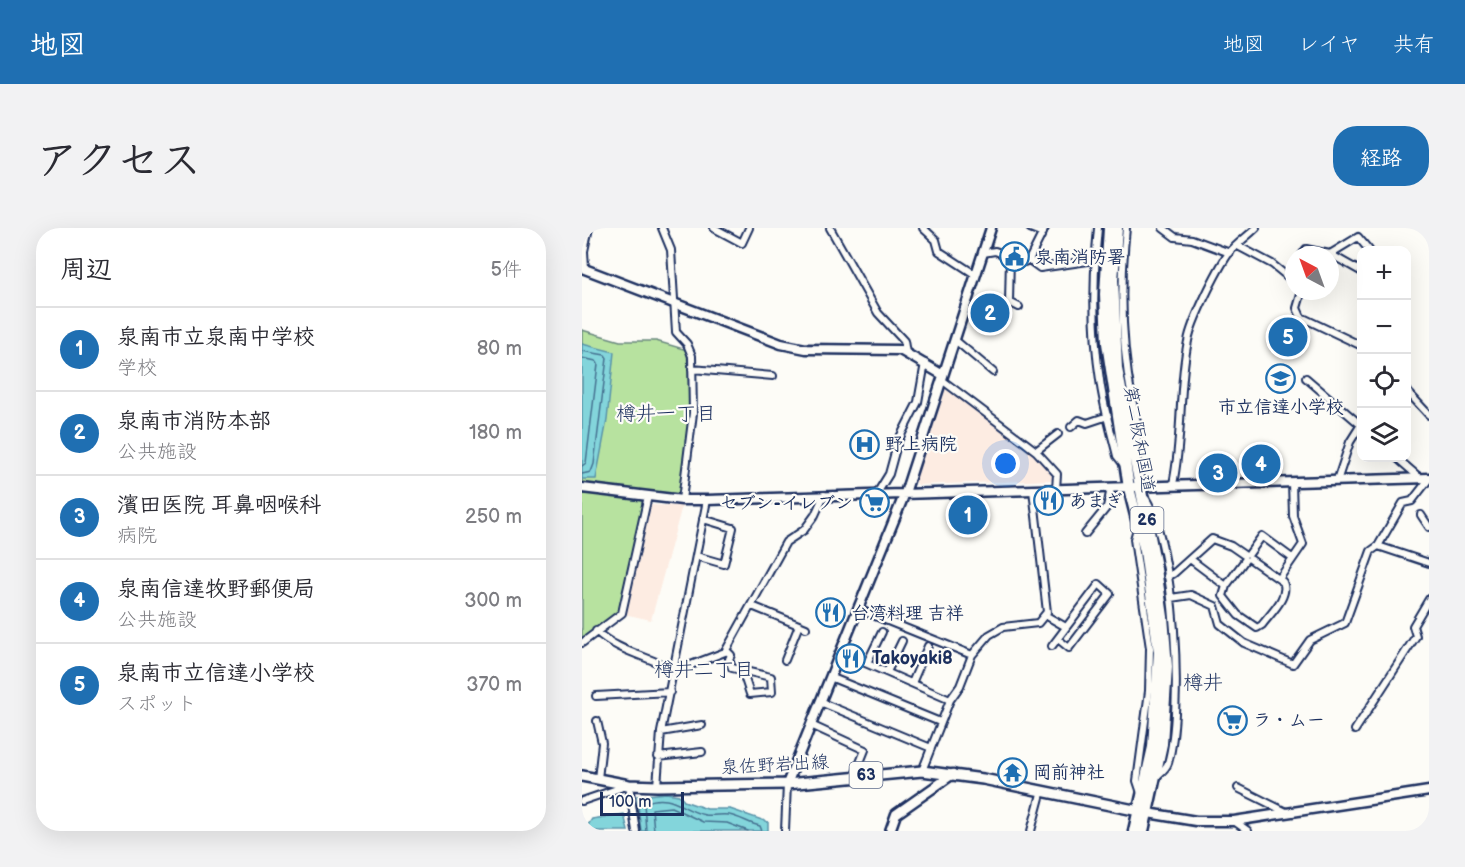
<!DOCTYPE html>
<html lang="ja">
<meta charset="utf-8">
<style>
body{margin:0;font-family:"Balsamiq Sans","Klee One",sans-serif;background:#f2f2f3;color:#2b2b33}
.controls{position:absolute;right:18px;top:18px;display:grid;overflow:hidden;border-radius:12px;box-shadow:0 6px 24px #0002}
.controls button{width:54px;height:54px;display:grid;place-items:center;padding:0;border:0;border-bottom:2px solid #e1e1e2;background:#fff;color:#2b2b33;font:30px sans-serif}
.compass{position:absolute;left:703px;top:18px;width:54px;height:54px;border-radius:50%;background:#fff;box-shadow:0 6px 24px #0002;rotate:319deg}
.scale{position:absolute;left:18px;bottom:15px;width:84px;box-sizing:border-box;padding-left:6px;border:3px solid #1b2f5e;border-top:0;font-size:16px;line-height:21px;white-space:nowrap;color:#1b2f5e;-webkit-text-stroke:4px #fdfcf7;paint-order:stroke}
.you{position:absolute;left:424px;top:236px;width:21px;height:21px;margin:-15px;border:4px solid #fff;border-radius:50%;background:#1a73e8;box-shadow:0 0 0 9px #1a73e833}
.badge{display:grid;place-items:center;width:39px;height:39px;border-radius:50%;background:#1f6fb2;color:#fff;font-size:20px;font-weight:700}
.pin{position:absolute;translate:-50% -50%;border:3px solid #fff;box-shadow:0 2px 6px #0006}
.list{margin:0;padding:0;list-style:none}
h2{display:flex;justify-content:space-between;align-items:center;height:78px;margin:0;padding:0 24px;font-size:26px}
h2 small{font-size:20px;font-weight:400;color:#7c7c81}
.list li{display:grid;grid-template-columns:39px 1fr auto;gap:18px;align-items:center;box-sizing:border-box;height:84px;padding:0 24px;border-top:2px solid #e1e1e2}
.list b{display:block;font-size:22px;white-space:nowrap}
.list p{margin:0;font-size:20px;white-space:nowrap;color:#7c7c81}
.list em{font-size:20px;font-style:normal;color:#7c7c81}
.icon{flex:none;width:33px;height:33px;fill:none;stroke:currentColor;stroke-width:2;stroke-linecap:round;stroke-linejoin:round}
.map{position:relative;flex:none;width:847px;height:603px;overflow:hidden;border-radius:24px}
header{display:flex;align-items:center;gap:36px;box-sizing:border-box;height:84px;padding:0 30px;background:#1f6fb2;color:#fff}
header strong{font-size:28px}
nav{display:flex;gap:33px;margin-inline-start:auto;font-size:21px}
.intro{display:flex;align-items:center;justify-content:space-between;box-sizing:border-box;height:144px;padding:0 36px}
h1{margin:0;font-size:42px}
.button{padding:15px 27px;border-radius:24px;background:#1f6fb2;color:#fff;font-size:21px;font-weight:700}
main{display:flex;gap:36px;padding:0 36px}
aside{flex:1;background:#fff;border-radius:24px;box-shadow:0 6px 24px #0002}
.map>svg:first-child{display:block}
.built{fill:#fdece2}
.green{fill:#b7e29f;stroke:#69887e;stroke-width:1.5}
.water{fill:#83d5db;stroke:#5993a9;stroke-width:1.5}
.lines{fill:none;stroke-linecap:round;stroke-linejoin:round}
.shore{stroke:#457190;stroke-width:1.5}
.street-casing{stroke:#1b2f5e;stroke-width:10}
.secondary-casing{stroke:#1b2f5e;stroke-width:13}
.primary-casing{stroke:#1b2f5e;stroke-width:14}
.highway-casing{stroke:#1b2f5e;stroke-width:15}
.street{stroke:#fdfcf7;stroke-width:6}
.secondary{stroke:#fdfcf7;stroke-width:8}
.primary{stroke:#fdfcf7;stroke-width:9}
.highway{stroke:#fdfcf7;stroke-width:10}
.labels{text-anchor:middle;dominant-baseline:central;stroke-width:4.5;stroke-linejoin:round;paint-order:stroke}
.shield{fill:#fdfcf7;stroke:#5f6c8c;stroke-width:1.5}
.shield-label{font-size:16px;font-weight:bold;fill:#1b2f5e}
.poi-label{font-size:18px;font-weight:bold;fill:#1b2f5e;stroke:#fdfcf7;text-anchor:start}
.street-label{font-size:18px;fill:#1b2f5e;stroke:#fdfcf7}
.neighbourhood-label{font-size:20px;fill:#1b2f5e;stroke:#fdfcf7}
</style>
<header>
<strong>地図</strong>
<nav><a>地図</a><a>レイヤ</a><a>共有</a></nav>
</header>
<div class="intro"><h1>アクセス</h1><a class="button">経路</a></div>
<main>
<aside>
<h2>周辺<small>5件</small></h2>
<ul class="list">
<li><span class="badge">1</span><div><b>泉南市立泉南中学校</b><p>学校</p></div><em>80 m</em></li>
<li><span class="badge">2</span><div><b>泉南市消防本部</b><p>公共施設</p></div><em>180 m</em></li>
<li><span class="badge">3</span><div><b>濱田医院 耳鼻咽喉科</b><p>病院</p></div><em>250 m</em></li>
<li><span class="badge">4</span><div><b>泉南信達牧野郵便局</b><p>公共施設</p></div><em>300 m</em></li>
<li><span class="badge">5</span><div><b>泉南市立信達小学校</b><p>スポット</p></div><em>370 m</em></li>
</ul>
</aside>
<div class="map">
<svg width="847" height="603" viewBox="0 0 847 603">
<rect width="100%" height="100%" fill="#fdfcf7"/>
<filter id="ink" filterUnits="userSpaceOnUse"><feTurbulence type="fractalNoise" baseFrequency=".0167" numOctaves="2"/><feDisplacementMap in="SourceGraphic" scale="12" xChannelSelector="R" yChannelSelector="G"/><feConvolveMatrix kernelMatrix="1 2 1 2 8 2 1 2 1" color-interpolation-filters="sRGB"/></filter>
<g filter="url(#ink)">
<path class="built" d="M363 157 448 218 473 245 471 252 336 257 331 251Z
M69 277 100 278 69 392 42 386Z"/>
<path class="green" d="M0 102 38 113H74L105 122 108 182 99 268 65 265 38 383 0 411Z"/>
<path class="water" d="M0 116 32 124 25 192 14 251H0Z
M84 565 97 567 102 573 125 581H148L186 594V603H59L55 568Z
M42 586 46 603H2L10 591Z"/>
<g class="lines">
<path class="shore" d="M0 123 23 127 25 130 12 236 9 244 0 246
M0 130 14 133 16 136 4 235 0 238
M64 603 62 575C90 564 99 582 123 587 131 588 139 586 147 587 158 589 168 596 178 598L180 603
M72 603 70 581 89 579 121 594 145 595 166 603"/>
<defs>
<path id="street" d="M80 0 89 22 94 104 105 116 110 128 111 185 100 272
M132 0 160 15 167 0
M248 0 296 85 322 113 324 125
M341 0 354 12 357 23 394 47
M448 0 461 5
M516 0C511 51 510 101 518 152 521 177 529 203 535 228L542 237
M544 0C538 57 539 114 550 171 553 187 560 205 553 220
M581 0 593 9 610 11 648 25
M656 18 690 36 712 54
M401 25 413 23 442 34 447 32 463 0
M748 26 776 9 787 22
M720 27 724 21 748 26 780 44
M428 29 427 74 437 79
M447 32 458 40 513 32
M3 41 2 23 7 0
M706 47 712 39
M720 63 715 80 719 89 780 118
M373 112 411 144
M110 141 191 148
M724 150 780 198
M360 152 454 223 475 246 474 261
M824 162 847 187
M489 199 497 192 505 195 526 188
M454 223 476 206
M815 230 838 250
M755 253 768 214 780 195
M591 256C601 209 596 161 606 113 609 94 635 42 647 25 654 16 666 8 674 0
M294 267 307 246 316 213 336 174 343 135
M564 271C593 319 602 480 586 535 584 541 578 545 574 549
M839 287 847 299
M556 297 552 311 568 420 567 463 555 553 559 565
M503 306 525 279 529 260
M796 318 821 275 830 273 847 251
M667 326 680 308 710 330
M114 328 142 336 151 300 121 291
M608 331 644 358
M663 332 644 358 641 368 656 387 675 400 680 397C688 386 708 368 701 354L668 331
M585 348 591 346 630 311 649 318 662 327
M697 351 721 316 711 288 710 254
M589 370 609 367 633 378 638 396 662 415 711 436 728 412 763 395 789 323 796 318 847 335
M170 378 224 400
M276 381 390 427
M463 387 484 399
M14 403C36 424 67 428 93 443L143 424 204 314 222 302 233 287 242 267
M0 415 40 385 66 268
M470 418 517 356 528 366 487 420 476 411
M144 422 149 427 147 431 150 440 189 449 190 464 168 466 160 442
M258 424 368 472
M203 432 217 397
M285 435 300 404
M305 444 320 413
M248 449 358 494
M330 455 346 418
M14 468 88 464
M238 474 349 520
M15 493 20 515 16 551
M229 497 283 522 273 547
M773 502 834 408 831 398 847 371
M79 504 120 497
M76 529 120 524
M340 543 368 472 378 458 390 427 407 407 421 399 456 395 465 384 451 262
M75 558 79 504 125 272
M656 560 706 585
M0 573 47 557 54 603
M652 593 666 603
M203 603 205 556
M449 603 460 562"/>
<path id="secondary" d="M0 40 199 116 224 121 318 122 361 147
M0 260 100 272H125L847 250
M205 556 323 265 409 0
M566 585 614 593H652L847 563
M308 603 314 586 371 546"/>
<path id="primary" d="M0 548 47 557 75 558 205 556 340 543 401 551 562 584"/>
<path id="highway" d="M527 0 523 66 525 115 547 260 563 323 577 424 571 519 552 603
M535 0 531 52 535 141 573 334 581 389 585 439 580 516 561 603"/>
</defs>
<use href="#street" class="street-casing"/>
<use href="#secondary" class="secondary-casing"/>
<use href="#primary" class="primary-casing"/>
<use href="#highway" class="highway-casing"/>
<use href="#street" class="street"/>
<use href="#secondary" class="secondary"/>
<use href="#primary" class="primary"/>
<use href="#highway" class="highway"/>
</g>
</g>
<defs>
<symbol id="civic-ring" viewBox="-11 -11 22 22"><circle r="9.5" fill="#fdfcf7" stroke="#1f6fb2" stroke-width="1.5"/><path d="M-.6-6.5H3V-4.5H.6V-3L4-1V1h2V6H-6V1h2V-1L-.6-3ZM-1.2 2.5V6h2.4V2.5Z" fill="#1f6fb2"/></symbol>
<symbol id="school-ring" viewBox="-11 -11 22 22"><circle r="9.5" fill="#fdfcf7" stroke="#1f6fb2" stroke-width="1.5"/><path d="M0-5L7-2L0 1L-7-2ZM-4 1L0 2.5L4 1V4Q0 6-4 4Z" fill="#1f6fb2"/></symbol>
<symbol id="hospital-ring" viewBox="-11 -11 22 22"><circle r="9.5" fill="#fdfcf7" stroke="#1f6fb2" stroke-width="1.5"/><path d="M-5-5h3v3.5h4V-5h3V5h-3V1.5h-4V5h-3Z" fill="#1f6fb2"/></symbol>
<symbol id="restaurant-ring" viewBox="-11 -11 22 22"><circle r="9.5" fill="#fdfcf7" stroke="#1f6fb2" stroke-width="1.5"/><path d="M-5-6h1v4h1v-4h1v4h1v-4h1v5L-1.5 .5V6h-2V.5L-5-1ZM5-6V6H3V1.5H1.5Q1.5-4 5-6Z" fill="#1f6fb2"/></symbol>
<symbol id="supermarket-ring" viewBox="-11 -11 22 22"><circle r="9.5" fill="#fdfcf7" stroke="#1f6fb2" stroke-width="1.5"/><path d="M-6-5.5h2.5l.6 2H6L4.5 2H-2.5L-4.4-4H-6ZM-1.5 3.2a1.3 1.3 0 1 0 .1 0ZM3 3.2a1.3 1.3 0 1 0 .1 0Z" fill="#1f6fb2"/></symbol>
<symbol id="temple-ring" viewBox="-11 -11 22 22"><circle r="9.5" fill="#fdfcf7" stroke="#1f6fb2" stroke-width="1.5"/><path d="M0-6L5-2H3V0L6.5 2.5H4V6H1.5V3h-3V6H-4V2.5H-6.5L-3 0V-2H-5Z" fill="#1f6fb2"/></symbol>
</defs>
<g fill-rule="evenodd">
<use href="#civic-ring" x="416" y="12" width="33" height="33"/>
<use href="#school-ring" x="682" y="134" width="33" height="33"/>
<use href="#hospital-ring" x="266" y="200" width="33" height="33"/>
<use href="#restaurant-ring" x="450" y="256" width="33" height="33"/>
<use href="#supermarket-ring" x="276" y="258" width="33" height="33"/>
<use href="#restaurant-ring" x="232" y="368" width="33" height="33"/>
<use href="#restaurant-ring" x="252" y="414" width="33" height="33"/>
<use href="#supermarket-ring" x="634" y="476" width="33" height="33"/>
<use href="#temple-ring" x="414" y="528" width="33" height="33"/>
</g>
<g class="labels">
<g class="shield">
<rect x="548.5" y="279" width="33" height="26" rx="4.5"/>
<rect x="267.5" y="534" width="33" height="26" rx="4.5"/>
</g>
<g class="shield-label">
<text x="565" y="292">26</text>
<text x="284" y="547">63</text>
</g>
<g class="poi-label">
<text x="453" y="29">泉南消防署</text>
<text x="699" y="179" text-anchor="middle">市立信達小学校</text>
<text x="303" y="216">野上病院</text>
<text x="487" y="273">あまぎ</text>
<text x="271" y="275" text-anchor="end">セブン-イレブン</text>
<text x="269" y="385">台湾料理 吉祥</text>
<text x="290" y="430">Takoyaki8</text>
<text x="671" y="492">ラ・ムー</text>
<text x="451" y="544">岡前神社</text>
</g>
<g class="street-label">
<text transform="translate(557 211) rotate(80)">第二阪和国道</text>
<text transform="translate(193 537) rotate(-3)">泉佐野岩出線</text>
</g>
<g class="neighbourhood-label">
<text x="84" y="186">樽井一丁目</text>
<text x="122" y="442">樽井二丁目</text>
<text x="621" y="455">樽井</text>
</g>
</g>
</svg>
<div class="controls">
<button>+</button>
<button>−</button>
<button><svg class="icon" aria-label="locate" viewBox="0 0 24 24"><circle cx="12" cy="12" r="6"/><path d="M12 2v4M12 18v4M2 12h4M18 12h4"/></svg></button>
<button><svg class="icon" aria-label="layers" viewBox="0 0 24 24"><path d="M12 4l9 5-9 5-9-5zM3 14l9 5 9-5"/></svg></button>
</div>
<svg class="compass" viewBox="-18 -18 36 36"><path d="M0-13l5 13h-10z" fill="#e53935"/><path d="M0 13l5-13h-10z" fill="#7c7c81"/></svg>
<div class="scale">100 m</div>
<div class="you"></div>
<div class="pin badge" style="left:386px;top:287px">1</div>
<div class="pin badge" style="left:408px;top:85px">2</div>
<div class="pin badge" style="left:636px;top:245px">3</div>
<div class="pin badge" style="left:679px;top:236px">4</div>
<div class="pin badge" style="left:706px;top:109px">5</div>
</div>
</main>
